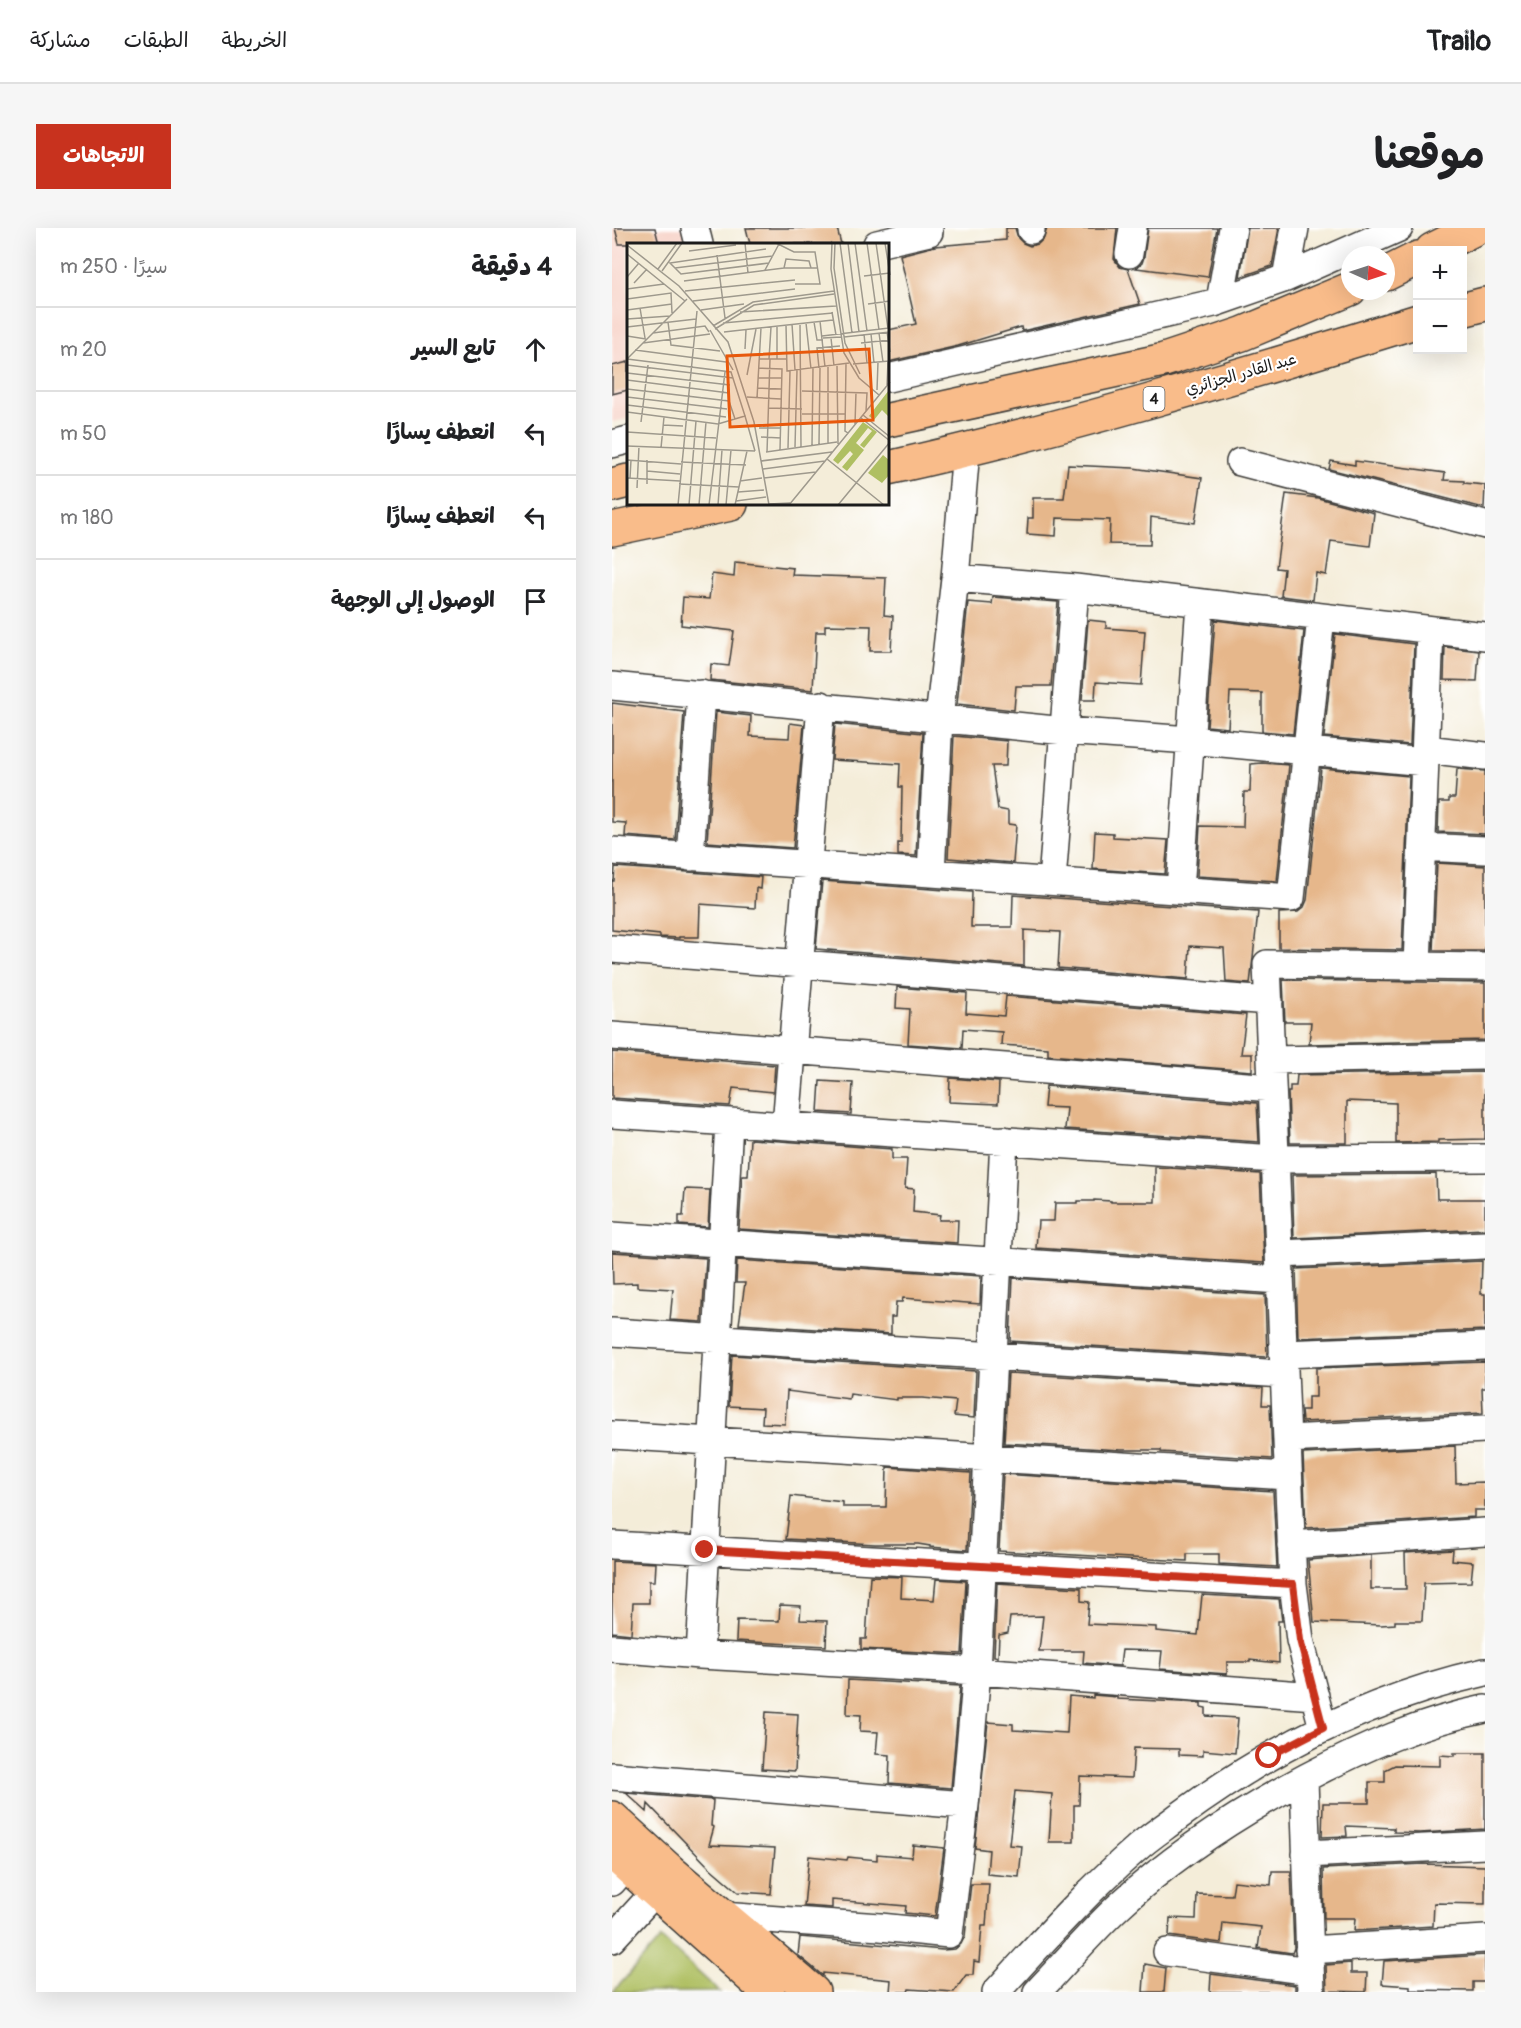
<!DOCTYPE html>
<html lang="ar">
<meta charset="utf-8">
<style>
body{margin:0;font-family:Pangolin,"Playpen Sans Arabic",sans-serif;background:#f6f6f6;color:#202124;direction:rtl}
.controls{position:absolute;right:18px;top:18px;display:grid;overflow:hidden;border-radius:0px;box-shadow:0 6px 24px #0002}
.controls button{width:54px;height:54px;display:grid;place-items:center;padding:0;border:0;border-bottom:2px solid #e0e0e0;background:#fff;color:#202124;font:30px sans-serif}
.compass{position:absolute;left:729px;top:18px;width:54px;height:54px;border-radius:50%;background:#fff;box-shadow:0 6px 24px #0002;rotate:93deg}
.stop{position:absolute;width:18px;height:18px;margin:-14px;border:4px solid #c8321e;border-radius:50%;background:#fff}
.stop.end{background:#c8321e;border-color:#fff;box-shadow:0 2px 6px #0008}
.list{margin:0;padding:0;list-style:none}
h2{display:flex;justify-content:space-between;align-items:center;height:78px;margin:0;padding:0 24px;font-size:26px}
h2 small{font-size:20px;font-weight:400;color:#757577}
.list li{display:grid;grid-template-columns:39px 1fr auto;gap:18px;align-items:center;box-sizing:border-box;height:84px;padding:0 24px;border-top:2px solid #e0e0e0}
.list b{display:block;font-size:22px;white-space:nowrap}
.list em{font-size:20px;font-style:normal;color:#757577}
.icon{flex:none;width:33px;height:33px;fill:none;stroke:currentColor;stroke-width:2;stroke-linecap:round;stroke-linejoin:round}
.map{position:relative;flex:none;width:873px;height:1764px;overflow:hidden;direction:ltr;border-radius:0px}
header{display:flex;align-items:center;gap:36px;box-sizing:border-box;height:84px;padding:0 30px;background:#fff;border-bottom:2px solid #e0e0e0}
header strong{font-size:28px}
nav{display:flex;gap:33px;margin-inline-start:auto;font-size:21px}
.intro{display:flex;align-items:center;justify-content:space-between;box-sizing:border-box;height:144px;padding:0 36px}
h1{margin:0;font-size:42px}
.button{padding:15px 27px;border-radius:0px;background:#c8321e;color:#fff;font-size:21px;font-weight:700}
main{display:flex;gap:36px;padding:0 36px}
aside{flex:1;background:#fff;border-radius:0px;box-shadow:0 6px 24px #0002}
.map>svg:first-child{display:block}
.built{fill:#f7d1c6}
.green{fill:#afbf62;stroke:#666e3f;stroke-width:1.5}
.building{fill:#e6b78b}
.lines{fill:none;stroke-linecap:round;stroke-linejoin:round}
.minor-casing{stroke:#3c3b38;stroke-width:30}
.major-casing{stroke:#3c3b38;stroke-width:36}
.highway-casing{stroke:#3c3b38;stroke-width:36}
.minor{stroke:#fff;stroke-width:27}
.major{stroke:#f9bc8a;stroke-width:33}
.highway{stroke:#f9bc8a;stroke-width:33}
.route{stroke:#c8321e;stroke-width:8}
.labels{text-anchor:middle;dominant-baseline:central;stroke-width:4.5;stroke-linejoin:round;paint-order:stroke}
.shield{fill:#fff;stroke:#606060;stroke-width:1.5}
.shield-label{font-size:15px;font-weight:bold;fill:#1c1c1c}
.street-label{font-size:16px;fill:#1c1c1c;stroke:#fff}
.inset-road{fill:none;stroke:#9e998d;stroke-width:1.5}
.view{fill:#e8590c;fill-opacity:0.15;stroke:#e8590c;stroke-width:3}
.inset-edge{fill:none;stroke:#1c1c1c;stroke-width:3}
</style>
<header>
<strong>Trailo</strong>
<nav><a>الخريطة</a><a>الطبقات</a><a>مشاركة</a></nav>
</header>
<div class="intro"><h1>موقعنا</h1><a class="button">الاتجاهات</a></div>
<main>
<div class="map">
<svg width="873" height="1764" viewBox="0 0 873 1764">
<rect width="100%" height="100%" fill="#fff"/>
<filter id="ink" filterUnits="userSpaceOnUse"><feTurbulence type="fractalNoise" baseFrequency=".0167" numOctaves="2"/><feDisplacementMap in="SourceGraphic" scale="12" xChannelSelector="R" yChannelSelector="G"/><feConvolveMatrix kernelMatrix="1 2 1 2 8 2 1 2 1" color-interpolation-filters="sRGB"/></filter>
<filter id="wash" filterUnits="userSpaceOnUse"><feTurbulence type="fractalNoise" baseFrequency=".008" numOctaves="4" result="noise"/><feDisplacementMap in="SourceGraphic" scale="24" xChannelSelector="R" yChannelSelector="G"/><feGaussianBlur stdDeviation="1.35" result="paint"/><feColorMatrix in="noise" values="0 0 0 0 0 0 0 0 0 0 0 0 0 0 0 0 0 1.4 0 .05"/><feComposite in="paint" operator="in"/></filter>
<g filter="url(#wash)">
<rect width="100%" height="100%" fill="#f4edd9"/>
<path class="built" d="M0 0H72L76 16H16V191L0 194Z"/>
<path class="green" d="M49 1710 108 1764H1Z"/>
<g id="blocks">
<path class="building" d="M3 0H43L47 16H7Z
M134 0H225L229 16H138Z
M394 0H403L406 10 411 15 418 18 426 16 432 10 435 0H505L502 31 508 39 516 41 528 76 410 103 409 99 346 118 276 134V102L304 96 288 27 323 18 394 12Z
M536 0H605L596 49 524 40 530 35 532 29Z
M636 0H667L660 38 628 49Z
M16 134V162L0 166V138Z
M719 233 743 237V233L833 245 832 252 852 253V255L873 257 872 280 717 241Z
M456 237 521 240 590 250 583 295 539 289 538 317 497 316 498 292 445 290 444 308 415 306 416 290H421V270H452Z
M674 266 706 270 762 285 758 318 719 313 714 347 704 345 701 372 669 368 672 341 664 340Z
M123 334 181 340 180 347 274 350 272 387 281 388 279 423H258L259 398 213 397V404H204L201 462 98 452 99 436 117 438 122 403 69 397 71 369 97 371 100 346 122 349Z
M381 369 446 374 439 458H404L402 482 345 476 356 374 380 376Z
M476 392 494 394V400L533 403 529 457 484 454 483 472H470Z
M603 392 692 403 681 506 650 503V465L618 464 616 500 595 498Z
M723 406 802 416 798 517 712 509Z
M833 419 867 423 865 453 832 452Z
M0 475 72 484 63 612 13 608 14 595 0 594Z
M104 484 139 488 138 508 177 510 178 495 192 497 181 620 95 614Z
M223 496 311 505 304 628 286 627V615H289L290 559H287L288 536 220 532Z
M342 508 395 513 394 538H380L386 581 396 583V596L404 597 401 635 336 630Z
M650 535 677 537 665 653 585 648 588 598 631 599 632 564H638L639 536Z
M709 540 797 548 790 722 667 720V685L686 684 692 679 695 672Z
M845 541 873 543V606L826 604 827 574H837V570H843Z
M483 604 501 605V609L556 612 553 646 481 641Z
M825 635 873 638V723H821Z
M3 639 149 649 148 661 144 660 143 680 88 676 87 709H67V710L48 709V707L0 702V653H2Z
M210 653 360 664 359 699H400L401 667 646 684 638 756 614 754 612 720 578 718 576 751 446 740 448 704 412 702V738L204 721Z
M671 752 873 755V812L697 816 699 794H673Z
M285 759 355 765 354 785 392 788 394 768 634 787 629 826H640V843L436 827V820L389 817 390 804 351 801 350 820 296 816 298 781 284 780Z
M0 824 163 837 161 864 121 860 118 878 0 870Z
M873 844V911L826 912V914L784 915V875L735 873V915H678L676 864H678V858H684L685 847Z
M338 850 387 854 386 876 337 874Z
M208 853 241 855 239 886 206 884Z
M434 858 645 875 647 914 453 901 455 880 432 879Z
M138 911 280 921V931H295L293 960 302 961 301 984 328 987 327 992H346L345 1015 127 1001 130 948H136Z
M543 939 648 946 652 1035 424 1020 426 993H442L443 975H466V973H482V972L499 973V974H543Z
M824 946 825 971H873V1001L682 1010 680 947Z
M73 961 98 962 96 999 67 997V988H71Z
M0 1024 94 1030 90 1094 58 1092 61 1061 25 1059V1055L1 1056Z
M125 1032 369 1048 368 1076 291 1070 290 1074H284L283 1089H279V1106L127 1096 133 1055H124Z
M870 1033 869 1066H873V1102L686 1110 684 1041Z
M401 1050 653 1067 655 1128 653 1129 398 1113Z
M120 1127 364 1143 362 1190 342 1188 344 1173 310 1170H285V1172L238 1166 237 1171 175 1163 173 1196 150 1195 151 1180 117 1178Z
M873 1134V1160H870L871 1185 690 1194 689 1182H696V1169H704V1140Z
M396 1145 651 1160 650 1177H658L660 1231 549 1224V1222H509L392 1215Z
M843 1218 844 1255 873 1254V1282H862V1289L694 1300 691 1226Z
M275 1239 359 1245 355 1322 318 1319V1318L306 1316H263L174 1311 179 1268 231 1274V1279H274Z
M391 1246 661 1263 665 1339 607 1336V1326H575V1333L387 1323Z
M841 1322 840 1332 861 1334 859 1354 812 1355 810 1393H783V1396L769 1397 702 1394 696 1332 759 1327V1361H794L793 1325Z
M0 1333 44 1335 43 1353H37V1375H21L19 1406 0 1404Z
M258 1348 290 1349 289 1370 322 1372 324 1351 354 1353 350 1426 249 1421V1411H254Z
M385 1355 469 1360V1373L477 1374 475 1396 544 1399V1403L586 1407 590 1367 667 1371 670 1393H666L667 1435 638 1432V1434H615V1446L548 1441 550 1423 510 1422 508 1438 471 1435 472 1423H427L431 1388 398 1389 396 1405 387 1407 386 1429 382 1428Z
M168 1377 189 1378 188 1392 215 1393 214 1418 124 1413 125 1392 167 1393Z
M236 1452 348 1458 339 1560 277 1555 278 1527 264 1526 266 1504 248 1503 249 1487 235 1486Z
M481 1467 505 1469V1471L589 1475V1479L594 1480V1488L626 1490 623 1525 591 1522V1528L567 1527V1521L522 1520 520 1550 468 1548 467 1577H462V1614H437L440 1566 403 1563 397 1617 410 1618 407 1649 375 1646 377 1622 363 1620 376 1494 401 1496V1502L455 1505 457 1468 481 1470Z
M154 1484 186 1486 183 1543 150 1541Z
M842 1525H873V1601L808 1605 782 1604V1600L734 1598 735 1608 710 1609 711 1575H757V1554H773V1542L783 1537 828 1538V1527L842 1528Z
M14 1565 101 1572 99 1598 102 1599 97 1617 163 1620 159 1666 126 1664 97 1639 36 1576 35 1584Z
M301 1617 332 1620 323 1688 293 1685 294 1678 271 1676 220 1672V1680L192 1678 197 1628 235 1632 236 1629 265 1632V1626L300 1629Z
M811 1636 873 1638V1676L822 1675 821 1698 742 1703 743 1690H712L711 1641Z
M660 1643H679L682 1720 680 1725 646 1720 649 1699 611 1695 609 1715 557 1708 558 1690 584 1691 585 1666 620 1667 622 1653 659 1657Z
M359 1656H377L374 1698H370L367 1734 362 1733 361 1747H354L342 1764 297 1761 296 1764H278L279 1752 211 1745V1748L186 1727 188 1709 331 1722 343 1721 349 1716 353 1708Z
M873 1727V1754H861V1763L798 1762V1758L770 1756 772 1733Z
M739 1735V1745H755L754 1764 715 1763 714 1737Z
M533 1736 554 1740 552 1764H531Z
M599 1746 683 1757V1764H598Z"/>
</g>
</g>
<g filter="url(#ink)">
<use href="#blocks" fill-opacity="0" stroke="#3c3b38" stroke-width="1.5"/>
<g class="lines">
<defs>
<path id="minor" d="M83 0 87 16
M419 2V0
M265 16 317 4V0
M517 26 521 0
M674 50 787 0
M608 73 621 0
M276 150 602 75 674 50 683 0
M0 216 16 212
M628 234 873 297
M343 350 463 360 873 408
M0 458 453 503 578 512 813 534
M814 521 873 528
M810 619 873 622
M0 623 679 670 709 389
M78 629 89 466
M319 645 327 491 343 350 354 222
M440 653 463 360
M568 662 588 375
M0 721 657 773
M805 738 818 402
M0 808 660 860
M659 832 873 828
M0 886 663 931 873 930
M174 897 209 477
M0 1008 668 1052
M667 1026 873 1017
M0 1104 672 1146
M671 1126 873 1118
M0 1207 676 1248
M675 1211 873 1201
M0 1317 681 1356
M679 1317 873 1304
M0 1420 88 1427 365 1443 703 1468
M88 1427 117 894
M711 1500 688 1412 681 1356 655 736 873 739
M0 1548 353 1577
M692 1551 699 1764
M694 1626 873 1617
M0 1654 28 1622
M110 1688 268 1699 337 1706 353 1577 365 1443 392 912
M0 1711 44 1663 56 1646
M697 1722 873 1711
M555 1724 698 1743
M384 1764C429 1715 473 1665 524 1621 537 1609 553 1599 567 1588 659 1520 761 1469 873 1444
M425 1764C452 1736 478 1705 507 1678 563 1626 627 1585 695 1549 752 1519 809 1494 873 1481"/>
<path id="major" d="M0 1590 58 1643 201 1764
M0 1624 156 1764"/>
<path id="highway" d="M820 22 864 0
M774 46 806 30
M850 82 873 76
M276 192 552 132 630 106 738 61
M276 240C455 200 631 147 806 93
M0 257 16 253
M0 301 119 276"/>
</defs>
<use href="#minor" class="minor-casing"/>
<use href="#major" class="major-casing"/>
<use href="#highway" class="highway-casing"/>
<use href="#minor" class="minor"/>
<use href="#major" class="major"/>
<use href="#highway" class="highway"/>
</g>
</g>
<g class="lines" filter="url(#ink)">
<path class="route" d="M93 1322 681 1356 688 1412 711 1500 657 1528"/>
</g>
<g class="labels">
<rect class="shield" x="531.5" y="159" width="21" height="24" rx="4.5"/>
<g class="shield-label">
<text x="542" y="171">4</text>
</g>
<g class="street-label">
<text transform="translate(629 146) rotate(-16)">عبد القادر الجزائري</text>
</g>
</g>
<g transform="translate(15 15)">
<rect width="262" height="262" fill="#f4edd9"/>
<path d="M262 147V174L255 167 247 177 242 173ZM236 179 250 189 237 205 233 202 245 188 241 185 229 200 237 207 220 228 215 224 226 211 223 208 211 221 206 217ZM256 212 262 217 263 231 255 240 241 230Z" fill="#afbf62"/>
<path class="inset-road" d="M118 0 121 30M149 0 167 9H188L193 41H168M205 0 204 26 217 110 232 135 252 152M208 0 207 25 218 100 233 131M213 0 225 90M221 0 232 89M228 0 240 88M240 0 252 87M249 0 261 86M258 0 263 32M0 2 52 43 101 99 127 179 142 262M139 6 43 20 54 31 142 20M62 8 109 2M0 11 58 58M90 12 98 75M48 25 146 13M157 25 159 16 182 18 184 25M31 26 50 0M138 27 152 1M35 28 55 0M237 33 263 30M0 34 12 20M57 38 157 25H190M7 40 20 26M0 46 37 41M58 48 168 37M0 56 44 50 45 70M66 58 168 46M241 61 263 58M13 65 18 95M0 67 45 61M74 67 117 61M113 69 209 63M205 69 209 92M0 76 43 73M193 78 198 124M41 79 44 102 93 108M187 79 190 97H196M96 80 206 70M173 80 174 204M179 80 184 126M165 81 168 127M159 82 160 128 222 120M86 83 126 59 207 48M0 84 69 76M88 86 127 62 207 51M83 87 106 127M97 89 206 77M260 89 263 109M26 90 78 83 82 89M252 90 256 119M237 91 240 120M244 91 247 120M0 93 19 96M195 93 262 85M217 94 263 89M196 95 214 94M204 95 207 123M16 100 83 91M234 100 263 97M118 106 119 87M8 107 99 119M1 115 60 56M0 116 104 129 118 173M132 116H160M142 116 144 84M150 116V83M219 121 218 188 221 190M226 121 263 118M0 122 106 135M210 123 211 201M132 125 155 126 153 207M192 125 190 105 213 103M0 130 103 142M120 132 129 86M131 135H154M0 137 102 150M260 142 261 118M130 145 154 146M0 146 102 158 108 176M250 147 251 119M175 148 240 150 239 168M0 154 100 166M120 154 154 156M130 155 134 85M0 162 99 174M141 165 175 166M0 169 91 181 118 173 128 208M175 171H218M236 172 263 194M234 175 263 198M14 179 21 122M228 181 229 149M36 182 56 183M132 185H154M0 189 89 195M134 194 154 195M192 201 193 125M201 201V124M185 202 186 125M0 203 128 208M168 204 170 127M34 205 37 174M161 205 163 128M139 209 210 199M140 209 143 116M200 216 257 262M0 217 54 221M134 218 205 209M54 219 119 222M136 226 198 218M20 228 53 231M0 235 53 238M3 235 4 217M137 235 189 229M113 238 135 235M20 241V217M52 241 112 244M10 245 12 203M111 249 137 247M109 258 139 254M142 261 163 260M51 262 70 68M62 262 69 178M72 262 79 179M82 262 98 129M91 262 95 207M99 262 104 207M108 262 120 208M162 262 263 139M211 262 263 199"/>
<path class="view" d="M242 106 246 177 103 184 100 113Z"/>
<rect width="262" height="262" class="inset-edge"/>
</g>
</svg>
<div class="controls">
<button>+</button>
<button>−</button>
</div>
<svg class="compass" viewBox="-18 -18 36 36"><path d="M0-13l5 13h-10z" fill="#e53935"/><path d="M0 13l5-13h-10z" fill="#757577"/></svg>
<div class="stop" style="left:657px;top:1528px"></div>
<div class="stop end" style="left:93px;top:1322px"></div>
</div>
<aside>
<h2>4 دقيقة<small>سيرًا · 250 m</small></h2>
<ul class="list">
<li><svg class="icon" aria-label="ahead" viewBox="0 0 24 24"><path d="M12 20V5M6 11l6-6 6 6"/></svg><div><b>تابع السير</b></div><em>20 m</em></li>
<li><svg class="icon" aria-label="left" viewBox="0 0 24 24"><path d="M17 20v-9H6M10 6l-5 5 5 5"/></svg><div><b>انعطف يسارًا</b></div><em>50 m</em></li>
<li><svg class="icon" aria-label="left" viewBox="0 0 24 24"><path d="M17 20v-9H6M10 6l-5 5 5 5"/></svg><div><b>انعطف يسارًا</b></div><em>180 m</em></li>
<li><svg class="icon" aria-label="arrive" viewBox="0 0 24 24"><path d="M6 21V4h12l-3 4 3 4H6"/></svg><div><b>الوصول إلى الوجهة</b></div></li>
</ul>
</aside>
</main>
